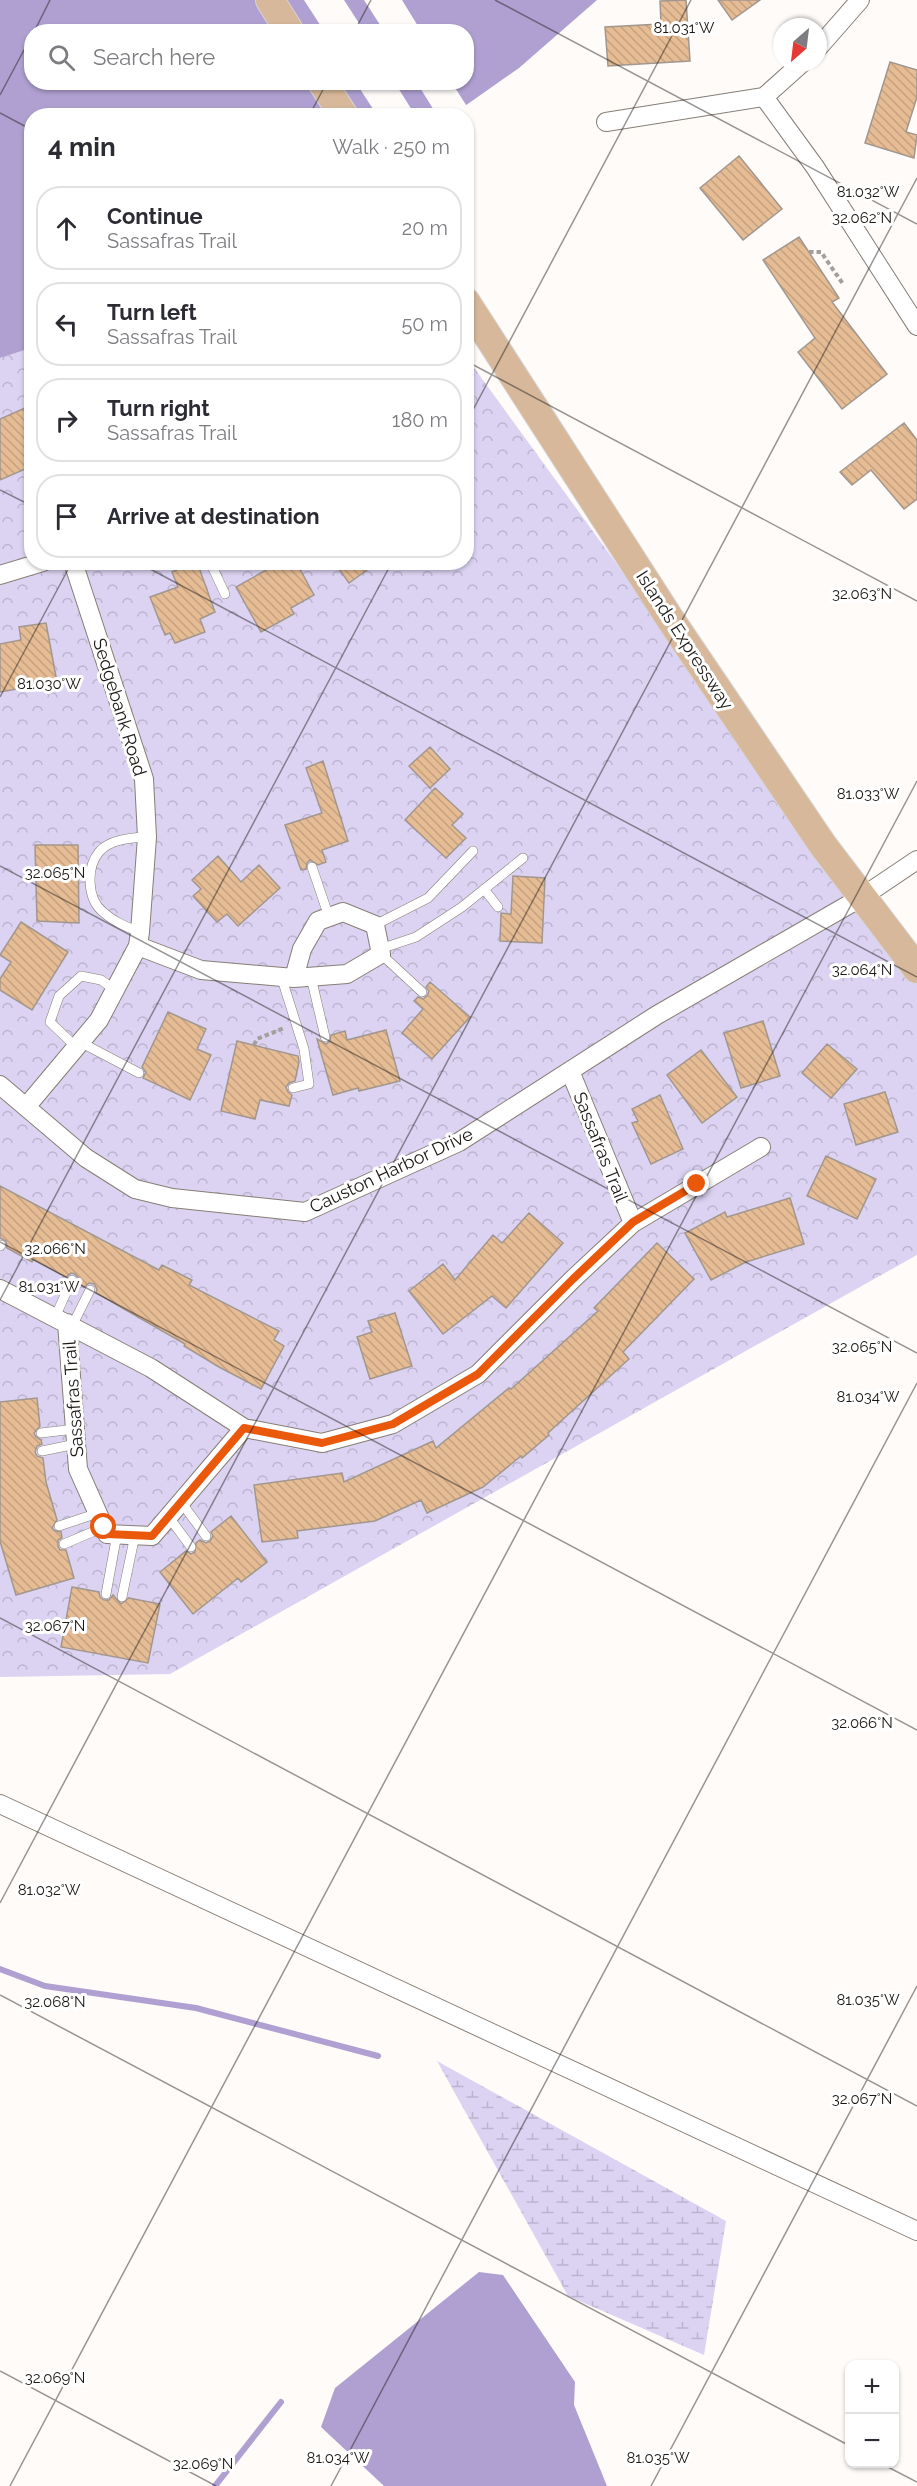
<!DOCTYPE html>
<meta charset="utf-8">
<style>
body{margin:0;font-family:Raleway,sans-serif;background:#f7f7f7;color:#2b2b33}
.controls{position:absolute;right:18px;bottom:18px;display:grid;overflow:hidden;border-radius:12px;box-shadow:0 2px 4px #0004}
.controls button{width:54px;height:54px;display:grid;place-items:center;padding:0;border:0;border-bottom:2px solid #e1e1e2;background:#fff;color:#2b2b33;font:30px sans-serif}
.compass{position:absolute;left:773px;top:18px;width:54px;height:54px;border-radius:50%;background:#fff;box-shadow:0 2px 4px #0004;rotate:208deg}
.stop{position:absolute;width:18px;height:18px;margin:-14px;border:4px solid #ea580c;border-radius:50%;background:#fff}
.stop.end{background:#ea580c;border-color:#fff;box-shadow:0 2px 6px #0008}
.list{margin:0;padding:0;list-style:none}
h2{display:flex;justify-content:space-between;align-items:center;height:78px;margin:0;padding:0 24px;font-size:26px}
h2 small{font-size:20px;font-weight:400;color:#7c7c81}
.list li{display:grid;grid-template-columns:39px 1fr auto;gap:18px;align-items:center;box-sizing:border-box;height:84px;margin:0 12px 12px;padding:0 12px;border:2px solid #e1e1e2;border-radius:24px}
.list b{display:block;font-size:22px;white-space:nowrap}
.list p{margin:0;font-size:20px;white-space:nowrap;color:#7c7c81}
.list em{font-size:20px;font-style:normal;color:#7c7c81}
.icon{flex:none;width:33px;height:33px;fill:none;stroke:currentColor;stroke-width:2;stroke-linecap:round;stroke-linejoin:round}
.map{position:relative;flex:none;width:917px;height:2486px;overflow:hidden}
.search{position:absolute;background:#fff;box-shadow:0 2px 4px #0004;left:24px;top:24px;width:450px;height:66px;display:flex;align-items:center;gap:15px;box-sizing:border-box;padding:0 21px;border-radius:24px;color:#7c7c81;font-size:22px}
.panel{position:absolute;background:#fff;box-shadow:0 2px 4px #0004;left:24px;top:108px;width:450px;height:462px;border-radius:24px}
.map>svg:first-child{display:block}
.forest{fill:url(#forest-crowns)}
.wetland{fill:url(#wetland-marsh)}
.water{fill:#afa0d1;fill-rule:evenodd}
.pier{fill:#fefbf9}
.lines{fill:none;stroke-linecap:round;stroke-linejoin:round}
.stream{stroke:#afa0d1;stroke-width:6}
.building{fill:url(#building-back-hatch);stroke:#a2978e;stroke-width:1.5}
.lane-casing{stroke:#877d74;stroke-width:10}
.street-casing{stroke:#877d74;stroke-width:20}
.primary-casing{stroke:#d6d5d5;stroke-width:30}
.path{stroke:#a29f9c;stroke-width:4;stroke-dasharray:4.5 3;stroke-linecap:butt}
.lane{stroke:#fff;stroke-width:9}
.street{stroke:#fff;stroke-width:18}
.primary{stroke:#d7b89a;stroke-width:28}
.route{stroke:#ea580c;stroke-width:8}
.ticks{fill:none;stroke:#1b1713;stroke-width:1.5;stroke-opacity:0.45}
.labels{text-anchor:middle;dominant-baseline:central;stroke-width:6;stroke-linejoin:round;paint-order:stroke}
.street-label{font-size:18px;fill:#1b1713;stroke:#fff}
.ticks-label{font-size:15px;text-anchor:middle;fill:#1b1713;stroke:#fff;stroke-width:6;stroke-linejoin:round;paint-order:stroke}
</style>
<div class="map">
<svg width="917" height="2486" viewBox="0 0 917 2486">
<defs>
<pattern id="forest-crowns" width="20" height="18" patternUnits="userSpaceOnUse" patternTransform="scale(1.5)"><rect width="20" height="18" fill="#dcd3f3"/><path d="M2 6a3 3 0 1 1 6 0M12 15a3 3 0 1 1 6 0" fill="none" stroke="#bcb4cf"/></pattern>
<pattern id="wetland-marsh" width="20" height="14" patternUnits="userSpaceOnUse" patternTransform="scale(1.5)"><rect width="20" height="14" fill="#dcd3f3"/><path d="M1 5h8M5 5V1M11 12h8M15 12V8" fill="none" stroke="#bcb4cf"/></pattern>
<pattern id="building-back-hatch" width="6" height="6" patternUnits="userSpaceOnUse" patternTransform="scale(1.5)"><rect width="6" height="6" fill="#e6bc95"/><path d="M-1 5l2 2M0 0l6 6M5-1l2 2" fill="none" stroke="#c5a180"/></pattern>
</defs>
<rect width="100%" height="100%" fill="#fefbf9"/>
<path class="forest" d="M31 348 32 562H466L467 358 917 977V1255L170 1674 0 1677V358Z"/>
<path class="wetland" d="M437 2061 726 2221 704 2355 568 2296Z"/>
<path class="water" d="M0 0H597L519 68 452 115 32 116 31 348 0 358ZM32 32H466V82H32Z
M479 2272 503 2275 575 2382 574 2405 607 2486H384L321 2427 335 2388Z"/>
<path class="pier" d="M304 0H344L364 31H324Z
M364 0H402L421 31H384Z
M356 83H395L415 115H377Z
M417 83H452L468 108 458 116 437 115Z"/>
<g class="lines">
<path class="stream" d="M0 1969 45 1986 196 2008 378 2056
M215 2486 281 2402"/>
</g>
<path class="building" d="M686 0 690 61 608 66 605 27 661 24 660 1Z
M718 0H760L732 20Z
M890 62 917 70V97L906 132 917 135 914 158 865 143Z
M739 156 782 209 743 240 700 188Z
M799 237 839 298 832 302 887 374 842 409 798 352 815 338 763 260Z
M32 405V466L0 480V419Z
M904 423 917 440V499L904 509 871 470 852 485 840 472Z
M194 562H197L215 612 200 619 205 632 175 643 170 633 165 635 150 597 178 587 172 572Z
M264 562H296L314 595 291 608 294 614 261 632 236 587 268 569Z
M334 562H378L349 583Z
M46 623 57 682 0 692V644L21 640 19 627Z
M430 747 450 769 430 788 409 766Z
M323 761 348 841 322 850 326 862 318 865 310 860 307 863 306 869 301 870 285 825 322 813 306 768Z
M435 788 463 814 452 825 466 838 446 858 405 820Z
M35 845H78L79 923 37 921Z
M218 856 241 882 259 865 280 888 238 926 227 914 217 922 193 896 201 889 192 880Z
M513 876 545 878 542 943 500 941 501 913 511 914Z
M21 922 68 952 32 1010 0 990V979L11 962 0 955Z
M430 982 470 1017 432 1059 402 1033 423 1009 414 1001 418 997 423 999 427 996 429 991 426 987Z
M168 1012 206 1029 197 1049 211 1055 190 1100 143 1078 146 1072 142 1067Z
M763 1021 780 1076 741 1088 724 1033Z
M386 1030 400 1081 359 1091 358 1088 333 1095 317 1039 326 1044 330 1041 331 1035 345 1031 347 1040Z
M237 1041 298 1056 299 1062 295 1081 289 1083 286 1087 288 1092 292 1095 289 1106 260 1100 255 1119 221 1111Z
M827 1044 857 1069 831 1098 802 1073Z
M701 1050 737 1097 702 1123 667 1075Z
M885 1092 898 1132 856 1145 844 1104Z
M660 1095 683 1149 651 1164 632 1123 638 1121 632 1109Z
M826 1156 876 1179 857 1219 807 1196Z
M0 1186 159 1270 162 1265 192 1280 189 1285 279 1331 274 1340 284 1346 261 1389 219 1367 184 1346 185 1344 96 1293 97 1289 94 1284 89 1283 84 1287 78 1283 79 1279 75 1274 71 1273 66 1277 33 1259 32 1262 7 1248 6 1241 0 1238Z
M790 1198 804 1244 746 1262 711 1280 685 1233 725 1212 727 1217Z
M529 1213 563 1243 506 1308 492 1296 443 1334 409 1291 443 1264 455 1280 493 1235 502 1243Z
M657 1243 694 1279 623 1352 629 1359 548 1433 549 1435 522 1458 521 1456 483 1487 427 1513 421 1500 375 1521 297 1531 298 1538 262 1542 254 1485 342 1473 344 1482 433 1441 436 1448 509 1388 511 1389 598 1311 594 1308Z
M395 1313 412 1366 370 1379 357 1337 372 1332 368 1321Z
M37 1398 40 1426 34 1433 36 1437 41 1440 42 1444 37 1446 35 1452 37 1456 43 1458 46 1482 57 1520 52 1528 55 1531 61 1532 62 1538 58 1540V1546L60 1550H66L74 1578 16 1595 0 1541V1402Z
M231 1516 267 1562 241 1582 238 1578 193 1614 160 1572 186 1551 191 1554 195 1552 196 1543 200 1540 206 1543 210 1541 213 1536 211 1532Z
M72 1587 99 1592 100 1597 104 1600H109L113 1595 121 1604 129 1598 160 1604 148 1663 61 1647Z"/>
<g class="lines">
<defs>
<path id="lane" d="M210 562 225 594
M312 867 329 917
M484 889 498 907
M375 925 428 898 473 851
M140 932C127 927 114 922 103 912 87 899 86 868 99 852 110 839 132 838 147 837
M380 949 416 937 462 907 523 858
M381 954 422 992
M281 976 304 1049 309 1084 293 1088
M311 977 325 1037
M80 1042 139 1073
M76 1047 50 1022 59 996 81 976 101 980 115 990
M0 1246 1 1245
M55 1317 72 1280
M72 1326 90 1290
M41 1433 75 1429
M42 1451 76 1444
M181 1502 206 1536
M168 1516 191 1547
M59 1526 98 1513
M64 1544 104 1527
M106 1594 117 1534
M122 1597 135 1535"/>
<path id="street" d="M818 48 860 0
M764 97 815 167 917 326
M606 122 764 97 802 63
M0 575 43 562
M138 946 201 970 294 978 347 974 381 954 375 925 343 912 318 921 302 949 294 978
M570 1071 633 1223
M0 1085 86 1158 135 1189 172 1198 305 1212 459 1142 657 1015 862 897 917 860
M26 1107 99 1020 138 946 140 932 147 837 144 779 73 562
M0 1289 151 1368 244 1428 322 1443 393 1424 478 1374 573 1279 633 1223 761 1147
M67 1323 78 1469 107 1534 152 1536 244 1428
M0 1804 917 2231"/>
<path id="primary" d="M270 0 290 32
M322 82 344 116
M466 302 670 619 822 844 917 969"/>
</defs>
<use href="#lane" class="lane-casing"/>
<use href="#street" class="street-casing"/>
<use href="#primary" class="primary-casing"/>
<path class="path" d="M809 252H821L843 284
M254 1045 257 1039 284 1028"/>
<use href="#lane" class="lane"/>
<use href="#street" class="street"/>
<use href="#primary" class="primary"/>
</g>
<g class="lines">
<path class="route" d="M104 1527 107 1534 152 1536 244 1428 322 1443 393 1424 478 1374 573 1279 633 1222 697 1184"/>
</g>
<path class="ticks" d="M495 0 917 224M34 32 50 0M354 32 371 0M0 95 32 35M0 113 32 130M309 116 327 82M466 361 917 601M466 423 691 0M0 490 32 506M137 562 917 977M0 697 72 562M0 866 917 1353M0 1242 917 1730M0 1300 392 562M0 1618 917 2106M0 1903 917 178M0 1995 850 2446M0 2371 216 2486M882 2464 917 2482M10 2486 917 781M331 2486 917 1383M651 2486 917 1986"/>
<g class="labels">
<g class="street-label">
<text transform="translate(685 640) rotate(57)">Islands Expressway</text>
<text transform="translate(120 707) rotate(73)">Sedgebank Road</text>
<text transform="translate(601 1147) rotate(68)">Sassafras Trail</text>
<text transform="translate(391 1170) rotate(-25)">Causton Harbor Drive</text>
<text transform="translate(73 1399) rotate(-94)">Sassafras Trail</text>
</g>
</g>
<g class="ticks-label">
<text x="684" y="33">81.031°W</text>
<text x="868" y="197">81.032°W</text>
<text x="862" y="223">32.062°N</text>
<text x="862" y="599">32.063°N</text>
<text x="49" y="689">81.030°W</text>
<text x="868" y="799">81.033°W</text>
<text x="55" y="878">32.065°N</text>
<text x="862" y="975">32.064°N</text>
<text x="55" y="1254">32.066°N</text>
<text x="49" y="1292">81.031°W</text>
<text x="862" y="1352">32.065°N</text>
<text x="868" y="1402">81.034°W</text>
<text x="55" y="1631">32.067°N</text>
<text x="862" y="1728">32.066°N</text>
<text x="49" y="1895">81.032°W</text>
<text x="868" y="2005">81.035°W</text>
<text x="55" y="2007">32.068°N</text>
<text x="862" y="2104">32.067°N</text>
<text x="55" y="2383">32.069°N</text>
<text x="338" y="2463">81.034°W</text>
<text x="658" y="2463">81.035°W</text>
<text x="203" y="2469">32.069°N</text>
</g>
</svg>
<div class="controls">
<button>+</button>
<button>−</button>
</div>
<svg class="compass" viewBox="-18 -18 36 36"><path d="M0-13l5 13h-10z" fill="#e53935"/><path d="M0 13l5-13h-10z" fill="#7c7c81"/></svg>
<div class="stop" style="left:104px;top:1527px"></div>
<div class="stop end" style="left:697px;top:1184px"></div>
<div class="search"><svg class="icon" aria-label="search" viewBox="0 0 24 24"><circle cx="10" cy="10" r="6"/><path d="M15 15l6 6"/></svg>Search here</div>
<section class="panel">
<h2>4 min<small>Walk · 250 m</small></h2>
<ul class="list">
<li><svg class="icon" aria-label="ahead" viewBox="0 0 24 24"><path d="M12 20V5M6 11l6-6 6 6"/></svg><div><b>Continue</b><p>Sassafras Trail</p></div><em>20 m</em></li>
<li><svg class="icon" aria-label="left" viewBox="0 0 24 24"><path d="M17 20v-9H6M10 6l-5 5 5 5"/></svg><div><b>Turn left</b><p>Sassafras Trail</p></div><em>50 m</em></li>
<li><svg class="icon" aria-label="right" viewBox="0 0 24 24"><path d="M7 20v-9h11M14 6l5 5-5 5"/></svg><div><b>Turn right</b><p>Sassafras Trail</p></div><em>180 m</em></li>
<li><svg class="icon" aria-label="arrive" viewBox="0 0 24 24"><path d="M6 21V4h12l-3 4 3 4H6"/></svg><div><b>Arrive at destination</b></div></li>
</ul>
</section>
</div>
